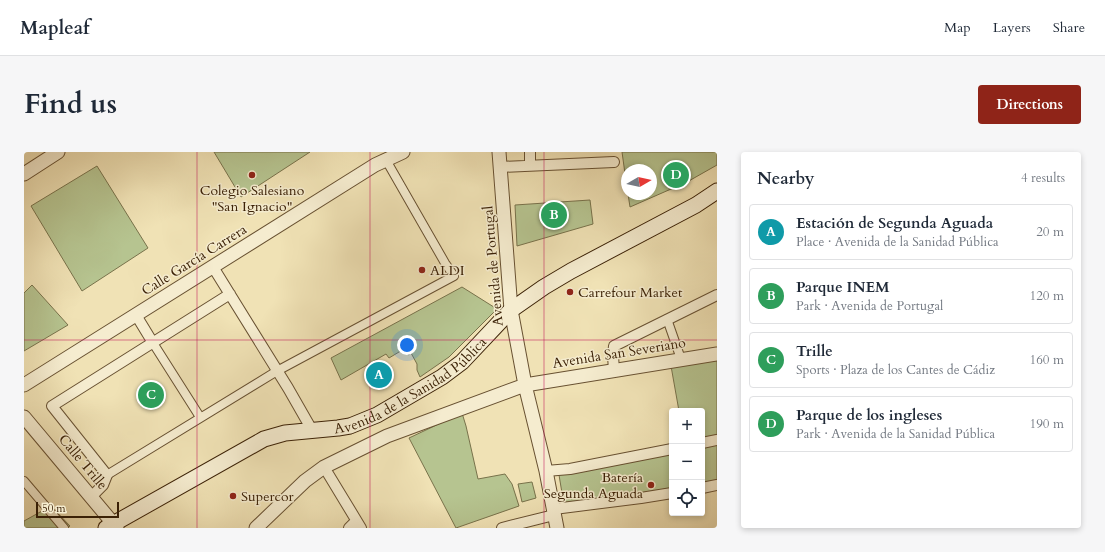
<!DOCTYPE html>
<meta charset="utf-8">
<style>
body{margin:0;font-family:Cardo,serif;background:#f6f6f7;color:#1f2937}
.controls{position:absolute;right:12px;bottom:12px;display:grid;overflow:hidden;border-radius:4px;box-shadow:0 2px 6px #0003}
.controls button{width:36px;height:36px;display:grid;place-items:center;padding:0;border:0;border-bottom:1px solid #e0e1e3;background:#fff;color:#1f2937;font:20px sans-serif}
.compass{position:absolute;left:597px;top:12px;width:36px;height:36px;border-radius:50%;background:#fff;box-shadow:0 2px 6px #0003;rotate:81deg}
.scale{position:absolute;left:12px;bottom:10px;width:83px;box-sizing:border-box;padding-left:4px;border:2px solid #3b2106;border-top:0;font-size:11px;line-height:14px;white-space:nowrap;color:#3b2106;-webkit-text-stroke:3px #f5eccf;paint-order:stroke}
.you{position:absolute;left:383px;top:193px;width:14px;height:14px;margin:-10px;border:3px solid #fff;border-radius:50%;background:#1a73e8;box-shadow:0 0 0 6px #1a73e833}
.badge{display:grid;place-items:center;width:26px;height:26px;border-radius:50%;background:#8f2418;color:#fff;font-size:13px;font-weight:700}
.pin{position:absolute;translate:-50% -50%;border:2px solid #fff;box-shadow:0 1px 4px #0006}
.list{margin:0;padding:0;list-style:none}
h2{display:flex;justify-content:space-between;align-items:center;height:52px;margin:0;padding:0 16px;font-size:17px}
h2 small{font-size:13px;font-weight:400;color:#747a83}
.list li{display:grid;grid-template-columns:26px 1fr auto;gap:12px;align-items:center;box-sizing:border-box;height:56px;margin:0 8px 8px;padding:0 8px;border:1px solid #e0e1e3;border-radius:4px}
.list b{display:block;font-size:15px;white-space:nowrap}
.list p{margin:0;font-size:13px;white-space:nowrap;color:#747a83}
.list em{font-size:13px;font-style:normal;color:#747a83}
.icon{flex:none;width:22px;height:22px;fill:none;stroke:currentColor;stroke-width:2;stroke-linecap:round;stroke-linejoin:round}
.map{position:relative;flex:none;width:693px;height:376px;overflow:hidden;border-radius:4px}
header{display:flex;align-items:center;gap:24px;box-sizing:border-box;height:56px;padding:0 20px;background:#fff;border-bottom:1px solid #e0e1e3}
header strong{font-size:19px}
nav{display:flex;gap:22px;margin-inline-start:auto;font-size:14px}
.intro{display:flex;align-items:center;justify-content:space-between;box-sizing:border-box;height:96px;padding:0 24px}
h1{margin:0;font-size:28px}
.button{padding:10px 18px;border-radius:4px;background:#8f2418;color:#fff;font-size:14px;font-weight:700}
main{display:flex;gap:24px;padding:0 24px}
aside{flex:1;background:#fff;border-radius:4px;box-shadow:0 2px 6px #0003}
.map>svg:first-child{display:block}
.green{fill:#b6c490;stroke:#78724b}
.lines{fill:none;stroke-linecap:round;stroke-linejoin:round}
.pedestrian-casing{stroke:#685132;stroke-width:10}
.minor-casing{stroke:#685132;stroke-width:12}
.tertiary-casing{stroke:#685132;stroke-width:15}
.secondary-casing{stroke:#3b2106;stroke-width:17}
.pedestrian{stroke:#f5eccf;stroke-width:8}
.minor{stroke:#f5eccf;stroke-width:10}
.tertiary{stroke:#f5eccf;stroke-width:13}
.secondary{stroke:#f5eccf;stroke-width:15}
.grid{fill:none;stroke:#c2185b;stroke-width:1;stroke-opacity:0.55}
.poi-dot{fill:#8f2418;stroke:#f5eccf;stroke-width:1.5}
.labels{text-anchor:middle;dominant-baseline:central;stroke-width:3;stroke-linejoin:round;paint-order:stroke}
.poi-label{font-size:14px;fill:#3b2106;stroke:#f5eccf;text-anchor:start}
.street-label{font-size:14px;fill:#3b2106;stroke:#f5eccf}
</style>
<header>
<strong>Mapleaf</strong>
<nav><a>Map</a><a>Layers</a><a>Share</a></nav>
</header>
<div class="intro"><h1>Find us</h1><a class="button">Directions</a></div>
<main>
<div class="map">
<svg width="693" height="376" viewBox="0 0 693 376">
<rect width="100%" height="100%" fill="#f0e2b5"/>
<filter id="stains"><feTurbulence type="fractalNoise" baseFrequency=".005" numOctaves="4"/><feColorMatrix values="0 0 0 0 .2 0 0 0 0 .09 0 0 0 0 .02 0 0 0 .5 -.17"/></filter>
<radialGradient id="worn" r=".72"><stop offset=".6" stop-color="#630" stop-opacity="0"/><stop offset="1" stop-color="#630" stop-opacity=".3"/></radialGradient>
<path class="green" d="M190 0H286L217 45Z
M598 0H693V13L663 30 606 55 604 42H627V18H603V36Z
M73 14 124 96 58 139 7 54Z
M566 48 569 72 493 94 491 53Z
M8 133 44 173 0 199V141Z
M438 135 473 157 425 205 396 225 393 218V212L387 201 384 203 380 197 365 206 362 202 317 228 307 206Z
M693 206V328L678 331V259H655L647 214Z
M438 261 442 274 454 327 481 322 488 332 495 354 432 376 385 286Z
M648 294V336L540 353 534 317Z
M508 330 512 346 498 350 494 332Z
M27 354 46 374 43 376H0V369Z"/>
<g class="lines">
<defs>
<path id="pedestrian" d="M643 167 657 207
M129 191 176 265
M83 323 253 219 430 124 421 111 362 8
M0 329 40 376"/>
<path id="minor" d="M506 13V0
M476 15 590 10
M189 115 264 236 288 278
M112 163 129 191
M590 218 589 204 590 194 693 143
M678 291 693 288
M300 315 337 376
M522 319 546 317 648 297
M678 336 693 333
M67 345 79 333 83 323 28 254 206 142
M530 357 617 346 648 341
M325 376 332 369
M478 376 530 363"/>
<path id="tertiary" d="M475 0 487 158 501 233 522 319 533 376
M0 22 34 0
M0 233 351 13 379 0
M0 265 93 376
M232 376 281 329 300 315 363 284 501 233 693 202"/>
<g id="secondary">
<path id="s1" d="M82 376 240 287 261 281 314 276 326 274 353 263 418 225 438 210 487 158 520 135 547 119 672 53 693 39"/>
</g>
</defs>
<use href="#pedestrian" class="pedestrian-casing"/>
<use href="#minor" class="minor-casing"/>
<use href="#tertiary" class="tertiary-casing"/>
<use href="#secondary" class="secondary-casing"/>
<use href="#pedestrian" class="pedestrian"/>
<use href="#minor" class="minor"/>
<use href="#tertiary" class="tertiary"/>
<use href="#secondary" class="secondary"/>
</g>
<path class="grid" d="M173 0V376M346 0V376M520 0V376M0 188H693"/>
<g class="poi-dot">
<circle cx="228" cy="23" r="4"/>
<circle cx="398" cy="118" r="4"/>
<circle cx="546" cy="140" r="4"/>
<circle cx="627" cy="333" r="4"/>
<circle cx="209" cy="344" r="4"/>
</g>
<g class="labels">
<g class="poi-label">
<text x="228" y="38" text-anchor="middle">Colegio Salesiano<tspan x="228" dy="16">"San Ignacio"</tspan></text>
<text x="406" y="118">ALDI</text>
<text x="554" y="140">Carrefour Market</text>
<text x="619" y="325" text-anchor="end">Batería<tspan x="619" dy="16">Segunda Aguada</tspan></text>
<text x="217" y="344">Supercor</text>
</g>
<g class="street-label">
<text transform="translate(170 108) rotate(-32)">Calle García Carrera</text>
<text transform="translate(469 114) rotate(-95)">Avenida de Portugal</text>
<text transform="translate(595 201) rotate(-9)">Avenida San Severiano</text>
<text stroke="none"><textPath href="#s1" startOffset="341">Avenida de la Sanidad Pública</textPath></text>
<text transform="translate(59 310) rotate(50)">Calle Trille</text>
</g>
</g>
<rect width="100%" height="100%" filter="url(#stains)"/>
<rect width="100%" height="100%" fill="url(#worn)"/>
</svg>
<div class="controls">
<button>+</button>
<button>−</button>
<button><svg class="icon" aria-label="locate" viewBox="0 0 24 24"><circle cx="12" cy="12" r="6"/><path d="M12 2v4M12 18v4M2 12h4M18 12h4"/></svg></button>
</div>
<svg class="compass" viewBox="-18 -18 36 36"><path d="M0-13l5 13h-10z" fill="#e53935"/><path d="M0 13l5-13h-10z" fill="#747a83"/></svg>
<div class="scale">50 m</div>
<div class="you"></div>
<div class="pin badge" style="left:355px;top:223px;background:#0f9aa8">A</div>
<div class="pin badge" style="left:530px;top:63px;background:#2e9e5b">B</div>
<div class="pin badge" style="left:127px;top:243px;background:#2e9e5b">C</div>
<div class="pin badge" style="left:652px;top:23px;background:#2e9e5b">D</div>
</div>
<aside>
<h2>Nearby<small>4 results</small></h2>
<ul class="list">
<li><span class="badge" style="background:#0f9aa8">A</span><div><b>Estación de Segunda Aguada</b><p>Place · Avenida de la Sanidad Pública</p></div><em>20 m</em></li>
<li><span class="badge" style="background:#2e9e5b">B</span><div><b>Parque INEM</b><p>Park · Avenida de Portugal</p></div><em>120 m</em></li>
<li><span class="badge" style="background:#2e9e5b">C</span><div><b>Trille</b><p>Sports · Plaza de los Cantes de Cádiz</p></div><em>160 m</em></li>
<li><span class="badge" style="background:#2e9e5b">D</span><div><b>Parque de los ingleses</b><p>Park · Avenida de la Sanidad Pública</p></div><em>190 m</em></li>
</ul>
</aside>
</main>
